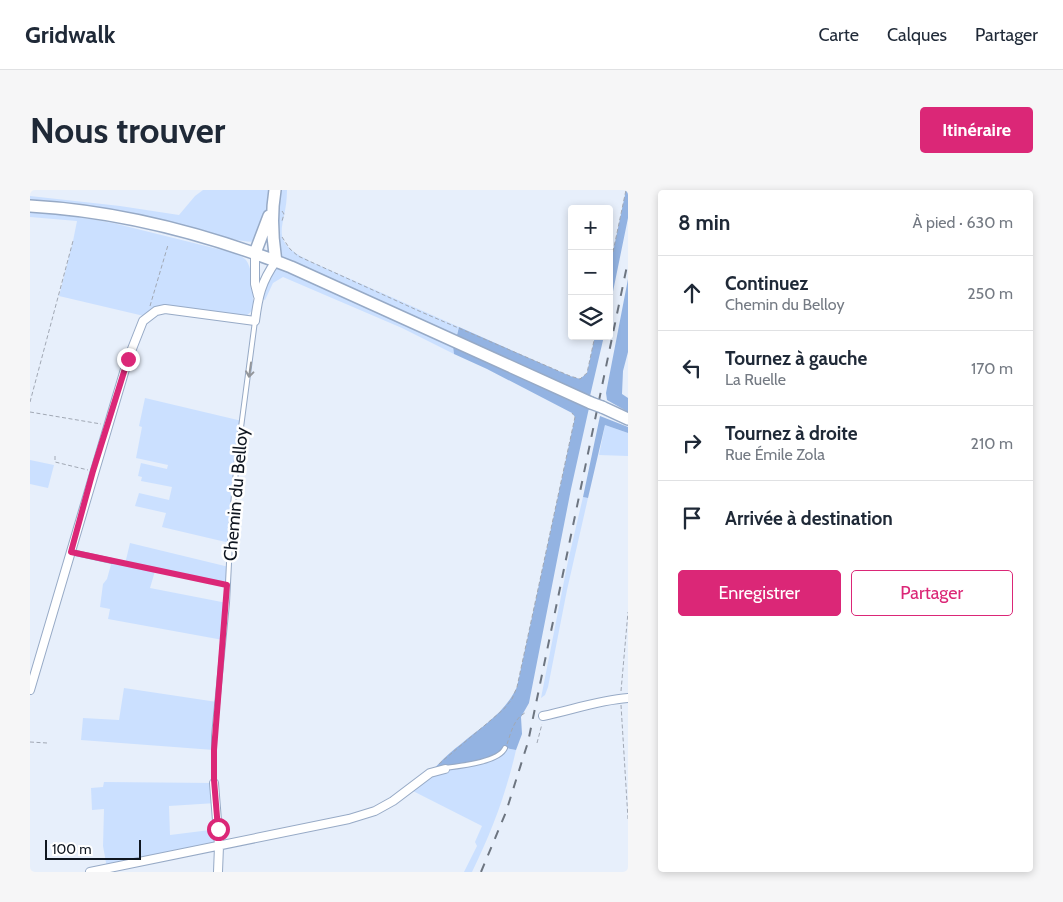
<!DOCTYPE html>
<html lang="fr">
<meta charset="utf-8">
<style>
body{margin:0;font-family:Cabin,sans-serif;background:#f6f6f7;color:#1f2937}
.controls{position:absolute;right:15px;top:15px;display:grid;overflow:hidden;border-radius:5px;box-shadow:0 2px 8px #0003}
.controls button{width:45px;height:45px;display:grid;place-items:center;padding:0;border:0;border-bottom:1px solid #e0e1e3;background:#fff;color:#1f2937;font:25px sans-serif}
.scale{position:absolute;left:15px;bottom:12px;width:96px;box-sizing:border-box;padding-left:5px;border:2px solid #0f1620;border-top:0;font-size:14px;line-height:18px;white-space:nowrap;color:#0f1620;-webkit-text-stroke:4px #fff;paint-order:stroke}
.stop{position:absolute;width:15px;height:15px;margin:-11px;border:4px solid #db2777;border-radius:50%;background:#fff}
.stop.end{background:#db2777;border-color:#fff;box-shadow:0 1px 5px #0008}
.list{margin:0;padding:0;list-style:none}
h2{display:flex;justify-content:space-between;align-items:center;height:65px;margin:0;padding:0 20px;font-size:21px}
h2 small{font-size:16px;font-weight:400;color:#747a83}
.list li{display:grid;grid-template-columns:32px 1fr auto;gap:15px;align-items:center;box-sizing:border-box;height:75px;padding:0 20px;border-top:1px solid #e0e1e3}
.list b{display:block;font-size:19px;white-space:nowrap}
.list p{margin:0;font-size:16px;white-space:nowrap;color:#747a83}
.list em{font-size:16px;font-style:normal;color:#747a83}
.actions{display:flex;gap:10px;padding:15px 20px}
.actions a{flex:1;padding:11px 0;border:1px solid #db2777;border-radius:5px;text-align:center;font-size:18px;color:#db2777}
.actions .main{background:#db2777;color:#fff}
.icon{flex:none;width:28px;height:28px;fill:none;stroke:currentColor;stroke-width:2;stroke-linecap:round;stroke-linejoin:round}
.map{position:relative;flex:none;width:598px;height:682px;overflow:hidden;border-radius:5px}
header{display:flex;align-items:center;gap:30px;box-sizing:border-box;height:70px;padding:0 25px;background:#fff;border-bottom:1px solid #e0e1e3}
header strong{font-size:24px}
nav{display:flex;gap:28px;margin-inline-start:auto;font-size:18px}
.intro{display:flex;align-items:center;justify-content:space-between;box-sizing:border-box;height:120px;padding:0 30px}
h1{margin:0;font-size:35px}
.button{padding:12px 22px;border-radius:5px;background:#db2777;color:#fff;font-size:18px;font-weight:700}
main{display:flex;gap:30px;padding:0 30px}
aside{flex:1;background:#fff;border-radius:5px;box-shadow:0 2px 8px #0003}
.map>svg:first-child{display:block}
.green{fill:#cbe0ff}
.forest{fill:#93b3e2}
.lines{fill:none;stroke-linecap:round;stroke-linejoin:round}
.lane-casing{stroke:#97aac6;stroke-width:6}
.street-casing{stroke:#97aac6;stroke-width:10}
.secondary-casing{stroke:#97aac6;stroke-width:14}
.path{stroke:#a1a8b4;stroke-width:1;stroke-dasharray:4 2.5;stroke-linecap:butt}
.lane{stroke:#fff;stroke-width:4}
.street{stroke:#fff;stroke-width:8}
.secondary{stroke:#fff;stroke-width:11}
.rail{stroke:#6d7580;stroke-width:2;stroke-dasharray:9 9;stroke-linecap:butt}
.secondary-bridge-casing{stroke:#97aac6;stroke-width:14;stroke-linecap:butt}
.secondary-bridge{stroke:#fff;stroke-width:11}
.oneway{stroke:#93969b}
.route{stroke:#db2777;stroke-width:6}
.labels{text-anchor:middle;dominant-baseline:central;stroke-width:5;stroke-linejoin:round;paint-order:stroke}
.street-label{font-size:18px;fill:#0f1620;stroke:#fff}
</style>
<header>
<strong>Gridwalk</strong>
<nav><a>Carte</a><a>Calques</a><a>Partager</a></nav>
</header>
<div class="intro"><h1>Nous trouver</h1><a class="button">Itinéraire</a></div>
<main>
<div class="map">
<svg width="598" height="682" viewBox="0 0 598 682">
<rect width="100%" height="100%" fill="#e7effb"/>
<path class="green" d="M173 0H257C257 40 234 50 284 73L429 137 423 156 424 164 372 138 253 87 243 93 235 110 228 107 246 71 242 22 229 52C204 53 181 42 157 36 121 27 87 21 50 16L48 27 83 33 204 63C207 65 212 66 215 69 224 78 223 107 223 120L216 126 208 129 135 119 114 126 29 106 43 51 47 31 0 27V6L90 16 149 25 165 6Z
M115 208 212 231 200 353 132 337 136 323 105 316 109 303 139 310 142 297 111 291 112 287 108 286 111 273 137 279 138 275 106 268 112 237 109 236Z
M575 235 598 243V266L569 265Z
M0 270 24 275 18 298 0 294Z
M553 307 558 308 537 400 518 497 515 505 511 508 538 371Z
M100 353 199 377 197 395 125 381 120 398 197 413 193 450 78 429 80 419 70 417 73 394 77 389 82 371 95 374Z
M94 498 187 512 184 560 51 550 53 528 89 530Z
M475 558 486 560C476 604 462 641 442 682H434L447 656 445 652 452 636 379 599 400 583Z
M74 592 184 593 186 613 139 616 140 645 188 639 189 656 77 678 73 656 74 619 62 620 61 598 73 597Z"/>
<path class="forest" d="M596 0H598V28L579 121V81Z
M598 89V162L593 181 592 204 598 208V222L577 210 576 203Z
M429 137 540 186 550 189 557 183 565 146H574L560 206 438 151 427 145Z
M423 156 455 168 534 208 559 218 541 299 499 513 491 527 492 544 486 560 476 558 460 569 400 583C409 573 419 563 431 554 452 536 475 523 487 497L545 227 542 223 457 179 424 164Z
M570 226 598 237V243L575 235 558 308 553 307Z"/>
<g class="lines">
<defs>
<path id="lane" d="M41 362 82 371
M415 578C430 576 469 572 475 558
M184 593V546L197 413 200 353 207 268 225 131"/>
<path id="street" d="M225 63V94L228 106
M0 500 98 169 113 131 126 121 135 119 225 131C228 107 231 92 246 71
M513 526C542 520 569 510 598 508
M184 593 189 656 188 682
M60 682 319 629 345 621 363 611 400 583 415 579"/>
<path id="secondary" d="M245 0C241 24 242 47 246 71
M0 16C90 21 177 44 261 77L561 213
M225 63 239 26
M572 217 598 229"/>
</defs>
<use href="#lane" class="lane-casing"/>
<use href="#street" class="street-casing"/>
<use href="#secondary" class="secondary-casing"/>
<path class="path" d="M252 21 254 24 252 31
M252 47 260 59 268 66 389 121 540 186 550 189 557 183 565 146
M579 81 596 0
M120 116 138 55
M0 212 43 51
M0 222 71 234
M25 266V272L58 280
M88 373 192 394
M591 501 598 422
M591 515 598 629
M0 552 17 553
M507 553 512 534
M477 554C481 543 484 527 497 522
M409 574 474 519 482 509 487 497 545 227 542 223"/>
<use href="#lane" class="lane"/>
<use href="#street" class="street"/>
<use href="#secondary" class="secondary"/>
<path class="rail" d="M451 682 476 622 498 552 598 71"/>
<defs>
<path id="secondary-bridge" d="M561 213 572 217"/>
</defs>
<use href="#secondary-bridge" class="secondary-bridge-casing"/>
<use href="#secondary-bridge" class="secondary-bridge"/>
</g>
<defs><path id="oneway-shaft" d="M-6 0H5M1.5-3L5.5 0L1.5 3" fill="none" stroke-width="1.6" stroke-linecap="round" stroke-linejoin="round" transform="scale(1.25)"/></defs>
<use class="oneway" href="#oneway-shaft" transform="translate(220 180) rotate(98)"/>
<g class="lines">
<path class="route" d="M98 169 63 281 41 362 197 395 184 560V590L188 639"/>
</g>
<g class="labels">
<g class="street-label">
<text transform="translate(206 304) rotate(-85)">Chemin du Belloy</text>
</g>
</g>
</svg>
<div class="controls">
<button>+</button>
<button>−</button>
<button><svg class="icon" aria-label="layers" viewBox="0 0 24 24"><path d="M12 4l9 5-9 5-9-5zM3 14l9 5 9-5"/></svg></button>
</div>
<div class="scale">100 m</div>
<div class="stop" style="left:188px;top:639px"></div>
<div class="stop end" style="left:98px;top:169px"></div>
</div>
<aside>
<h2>8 min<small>À pied · 630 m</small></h2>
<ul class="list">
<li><svg class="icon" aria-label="ahead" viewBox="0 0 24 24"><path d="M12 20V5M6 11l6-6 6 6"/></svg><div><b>Continuez</b><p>Chemin du Belloy</p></div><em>250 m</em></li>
<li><svg class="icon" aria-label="left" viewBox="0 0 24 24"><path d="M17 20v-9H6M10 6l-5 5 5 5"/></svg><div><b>Tournez à gauche</b><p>La Ruelle</p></div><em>170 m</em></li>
<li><svg class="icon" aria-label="right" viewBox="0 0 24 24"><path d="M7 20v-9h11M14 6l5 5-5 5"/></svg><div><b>Tournez à droite</b><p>Rue Émile Zola</p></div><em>210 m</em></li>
<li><svg class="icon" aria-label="arrive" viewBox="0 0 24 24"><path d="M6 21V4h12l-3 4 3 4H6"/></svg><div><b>Arrivée à destination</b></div></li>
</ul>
<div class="actions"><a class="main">Enregistrer</a><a>Partager</a></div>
</aside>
</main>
